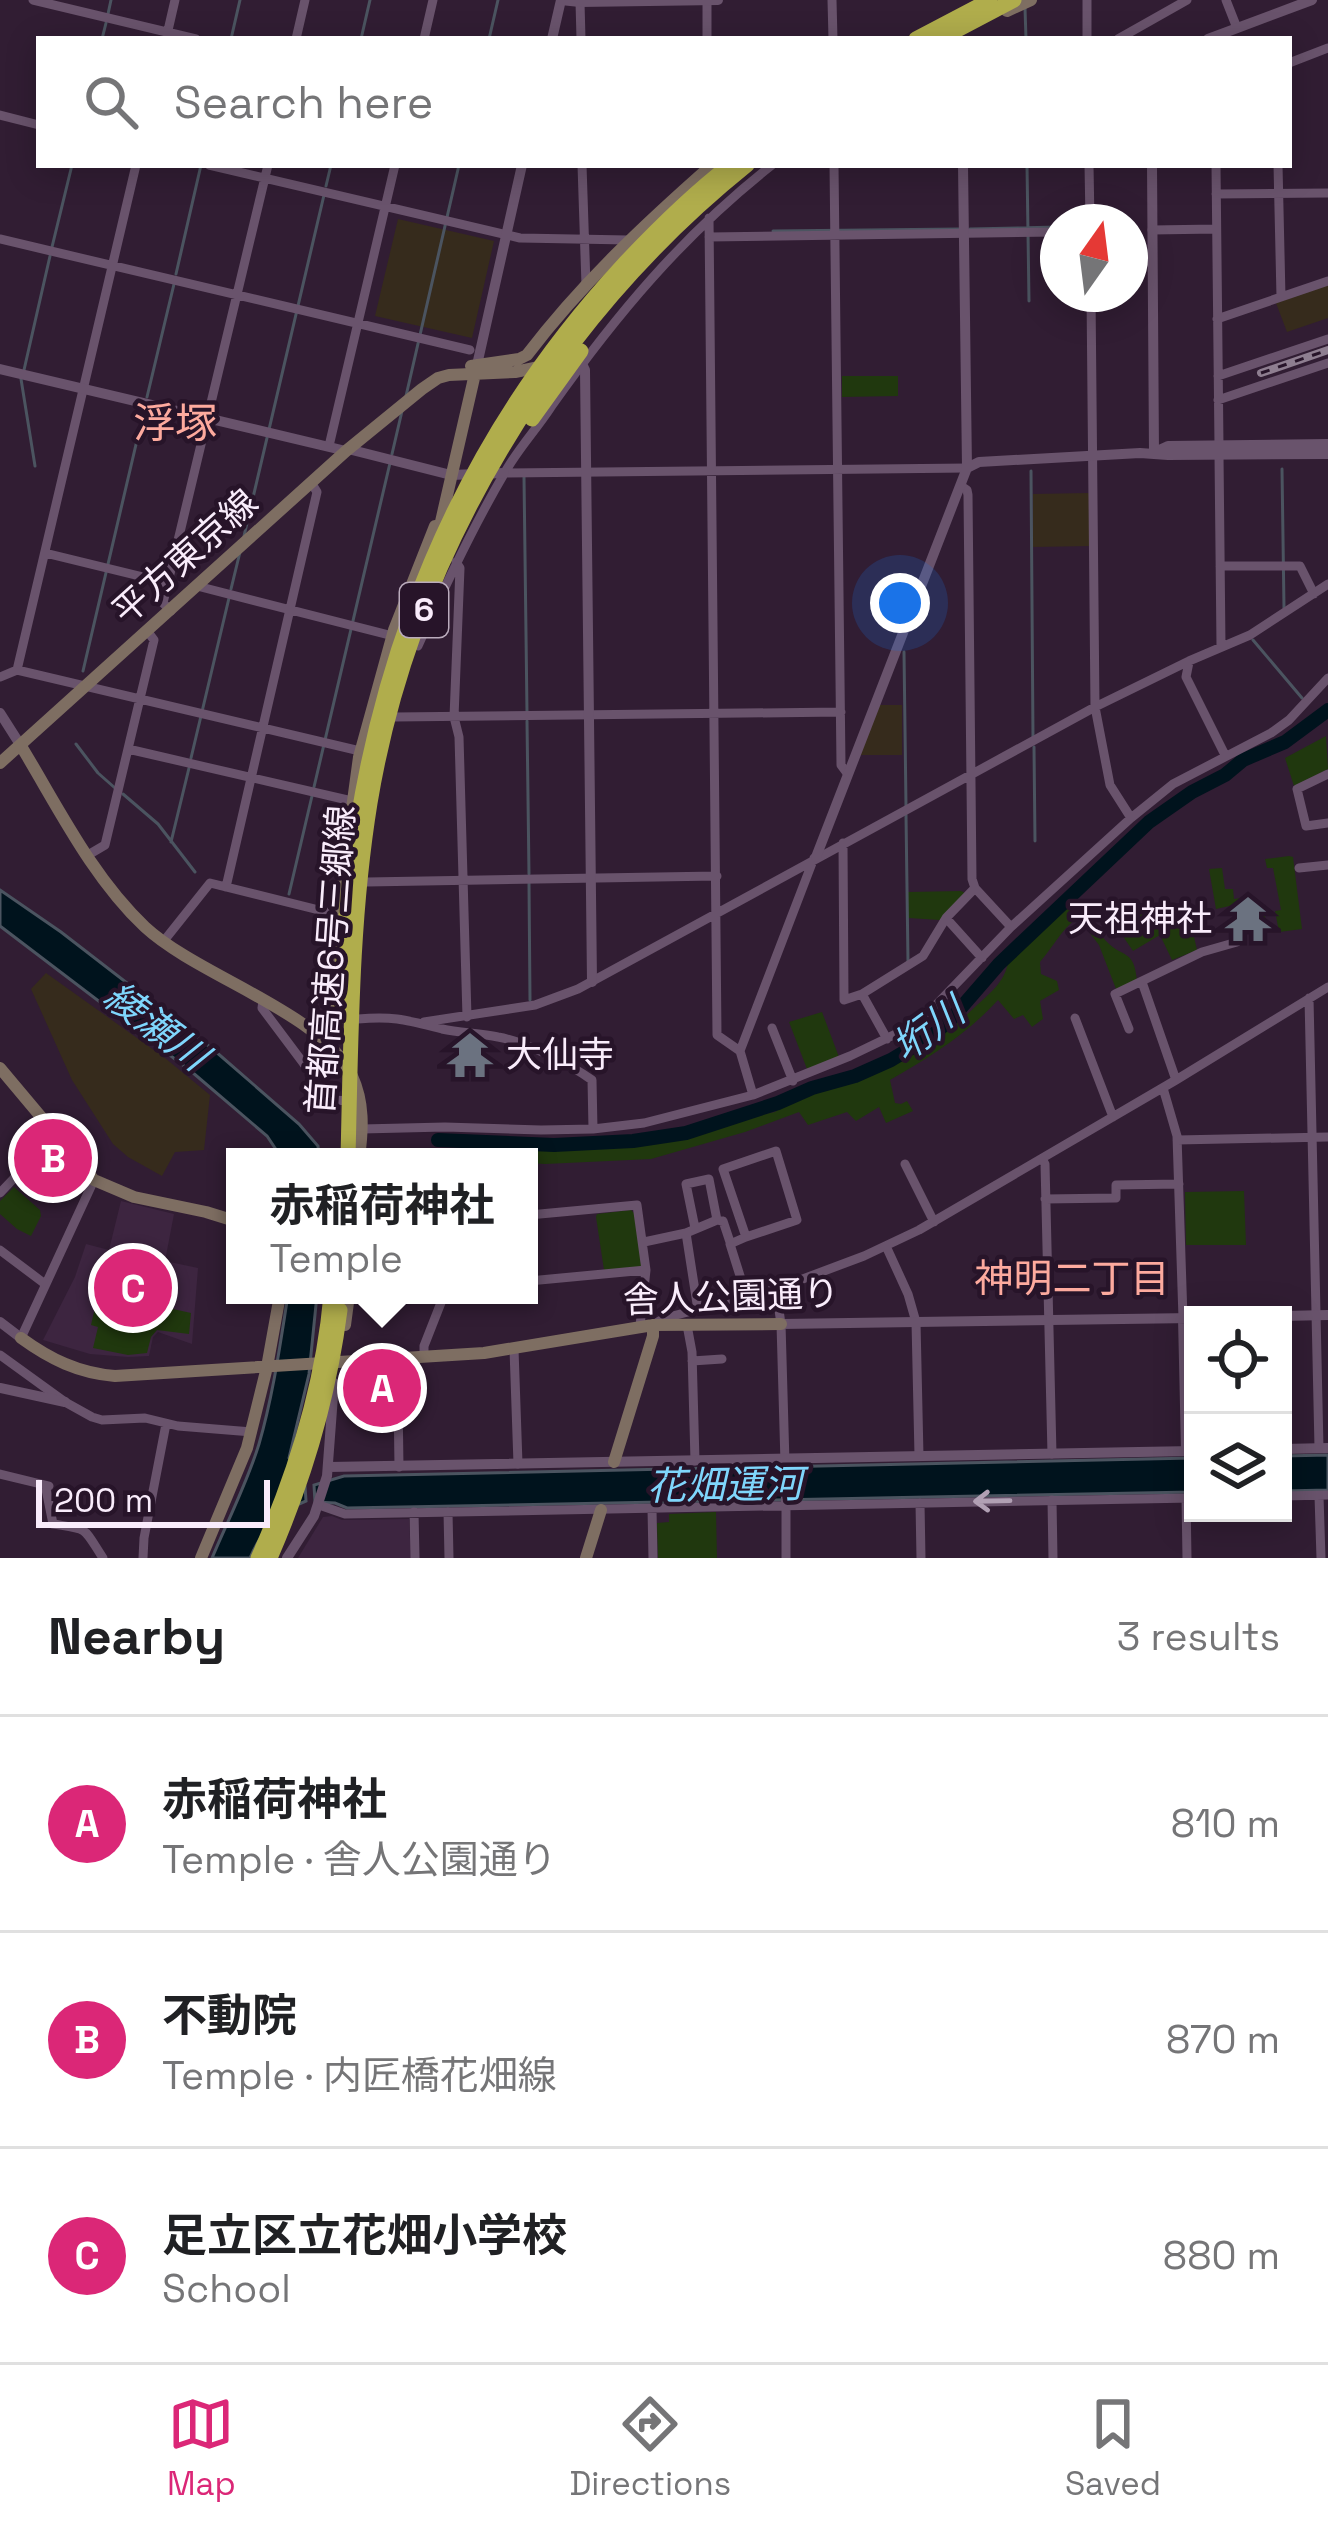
<!DOCTYPE html>
<meta charset="utf-8">
<style>
body{margin:0;font-family:"Space Grotesk","Noto Sans JP",sans-serif;background:#f2f2f2;color:#202124}
.controls{position:absolute;right:36px;bottom:36px;display:grid;overflow:hidden;border-radius:0px;box-shadow:0 6px 30px #0003}
.controls button{width:108px;height:108px;display:grid;place-items:center;padding:0;border:0;border-bottom:3px solid #e0e0e0;background:#fff;color:#202124;font:60px sans-serif}
.compass{position:absolute;left:1040px;top:204px;width:108px;height:108px;border-radius:50%;background:#fff;box-shadow:0 6px 30px #0003;rotate:14deg}
.scale{position:absolute;left:36px;bottom:30px;width:234px;box-sizing:border-box;padding-left:12px;border:6px solid #f9ecfb;border-top:0;font-size:33px;line-height:42px;white-space:nowrap;color:#f9ecfb;-webkit-text-stroke:9px #271429;paint-order:stroke}
.you{position:absolute;left:900px;top:603px;width:42px;height:42px;margin:-30px;border:9px solid #fff;border-radius:50%;background:#1a73e8;box-shadow:0 0 0 18px #1a73e833}
.badge{display:grid;place-items:center;width:78px;height:78px;border-radius:50%;background:#db2777;color:#fff;font-size:39px;font-weight:700}
.pin{position:absolute;translate:-50% -50%;border:6px solid #fff;box-shadow:0 3px 12px #0006}
.popup{position:absolute;left:226px;top:1148px;width:312px;height:156px;box-sizing:border-box;display:grid;place-content:center;border-radius:0px;background:#fff;filter:drop-shadow(0 3px 9px #0005);font-size:39px;white-space:nowrap;color:#757577}
.popup b{font-size:45px;color:#202124}
.popup::after{content:'';position:absolute;left:50%;top:100%;margin-left:-24px;border:24px solid transparent;border-top-color:#fff}
.list{margin:0;padding:0;list-style:none}
h2{display:flex;justify-content:space-between;align-items:center;height:156px;margin:0;padding:0 48px;font-size:51px}
h2 small{font-size:39px;font-weight:400;color:#757577}
.list li{display:grid;grid-template-columns:78px 1fr auto;gap:36px;align-items:center;box-sizing:border-box;height:216px;padding:0 48px;border-top:3px solid #e0e0e0}
.list b{display:block;font-size:45px;white-space:nowrap}
.list p{margin:0;font-size:39px;white-space:nowrap;color:#757577}
.list em{font-size:39px;font-style:normal;color:#757577}
.icon{flex:none;width:66px;height:66px;fill:none;stroke:currentColor;stroke-width:2;stroke-linecap:round;stroke-linejoin:round}
.map{position:relative;flex:none;width:1328px;height:1558px;overflow:hidden}
.search{position:absolute;background:#fff;box-shadow:0 6px 30px #0003;left:36px;right:36px;top:36px;height:132px;display:flex;align-items:center;gap:30px;box-sizing:border-box;padding:0 42px;border-radius:0px;color:#757577;font-size:45px}
.sheet{height:804px;background:#fff}
nav{display:flex;justify-content:space-around;align-items:center;box-sizing:border-box;height:168px;border-top:3px solid #e0e0e0;background:#fff;font-size:33px;color:#757577}
nav a{display:grid;justify-items:center;gap:6px}
nav .on{color:#db2777}
.map>svg:first-child{display:block}
.commercial{fill:#362b1c}
.built{fill:#3d2540}
.green{fill:#20380e}
.water{fill:#00131d;stroke:#4b5460;stroke-width:3}
.lines{fill:none;stroke-linecap:round;stroke-linejoin:round}
.stream{stroke:#4b5460;stroke-width:3}
.river{stroke:#00131d;stroke-width:14}
.minor{stroke:#69536c;stroke-width:9}
.tertiary{stroke:#69536c;stroke-width:10}
.secondary{stroke:#7e6e62;stroke-width:12}
.motorway{stroke:#b0ad4c;stroke-width:15}
.rail-casing{stroke:#8e7e90;stroke-width:8}
.rail{stroke:#271429;stroke-width:3;stroke-dasharray:9;stroke-linecap:butt}
.oneway{stroke:#b1a0b4}
.labels{text-anchor:middle;dominant-baseline:central;stroke-width:9;stroke-linejoin:round;paint-order:stroke}
.shield{fill:#271429;stroke:#baabbc;stroke-width:3}
.shield-label{font-size:33px;font-weight:bold;fill:#f9ecfb}
.street-label{font-size:36px;fill:#f9ecfb;stroke:#271429}
.poi-label{font-size:36px;fill:#f9ecfb;stroke:#271429;text-anchor:end}
.water-label{font-size:39px;font-style:italic;fill:#7fd6fc;stroke:#271429}
.neighbourhood-label{font-size:39px;fill:#fdaa9e;stroke:#271429}
.quarter-label{font-size:42px;fill:#fdaa9e;stroke:#271429}
</style>
<div class="map">
<svg width="1328" height="1558" viewBox="0 0 1328 1558">
<rect width="100%" height="100%" fill="#311d33"/>
<path class="commercial" d="M398 219 494 241 472 338 375 316Z
M1328 285V318L1287 332 1276 303Z
M1089 493 1091 546 1033 547V494Z
M880 705H902V755H860Z
M46 973 165 1058 210 1095 204 1150 175 1152 162 1176 128 1157 113 1144 72 1080 31 989Z"/>
<path class="built" d="M121 1201 174 1214 165 1261 198 1268 192 1344 158 1332 153 1337 149 1356 128 1357 90 1354 43 1340 75 1277 86 1244 109 1250Z
M332 1516 342 1520 409 1519 411 1558H298L323 1517Z"/>
<path class="green" d="M842 376H898V396L842 397Z
M1326 736 1328 769 1294 786 1285 758Z
M1289 856 1293 857 1302 929 1279 932 1275 911 1281 910 1273 868H1267L1265 859Z
M1222 868 1225 889H1233L1234 899 1241 898 1263 905 1267 928 1259 931 1255 929 1250 917 1239 926 1235 918 1238 914 1234 905 1216 909 1209 869Z
M961 891 965 893 940 920 908 918V892Z
M1072 903 1077 918C1061 930 1053 947 1040 962L1041 974 1057 981 1059 990 1040 1001 1043 1019 1032 1027 1023 1015 1014 1019 998 1000C966 1035 930 1057 890 1080L895 1103 901 1104 907 1101 913 1111 886 1123 879 1107 856 1121 847 1112 808 1125 799 1112 745 1132 651 1159 545 1164 529 1163V1157H440V1151C515 1152 592 1151 666 1140 703 1134 738 1118 775 1112 801 1091 840 1085 872 1074 911 1060 945 1036 975 1007 989 994 1005 982 1008 962Z
M1151 908 1159 931 1190 919 1197 950 1172 960 1160 935 1133 951 1118 929Z
M1085 915C1092 923 1098 933 1106 941 1123 959 1134 948 1137 981L1116 989 1099 945 1079 919Z
M822 1012 839 1057 807 1069 789 1022Z
M14 1187 40 1210 41 1216 31 1236 17 1229 0 1214V1201Z
M1244 1191 1246 1245H1186L1185 1192Z
M631 1210 634 1213 642 1264 641 1267 604 1270 596 1217 597 1214Z
M103 1272 154 1285V1291L176 1297 173 1309 191 1313 189 1334 157 1330 151 1337 147 1353 128 1355 93 1348 98 1327 91 1325Z
M716 1512 717 1558H658L657 1523 669 1522V1514Z"/>
<path class="water" d="M0 890 61 932 215 1051 299 1124 318 1146 319 1157H281L267 1136 192 1072 0 926Z
M288 1295H317L309 1374 289 1458 305 1486 306 1501C279 1511 261 1532 250 1558H212C228 1520 247 1483 259 1444 273 1396 280 1345 288 1295Z
M1328 1455V1490L1283 1491V1456Z
M1193 1458V1492L347 1508 335 1503 315 1502 314 1485 344 1476Z"/>
<g class="lines">
<path class="stream" d="M1025 8 1026 39
M108 14 111 0
M102 39 106 23
M231 39 240 0
M361 39 370 0
M489 39 498 0
M1027 165 1029 301
M326 186 331 165
M970 229 1058 227
M773 231 960 229
M52 247 72 165
M176 274 201 165
M24 370 50 256
M21 379 35 466
M406 396 459 165
M147 397 174 284
M392 454 402 411
M1282 469 1284 608
M1031 471 1033 737
M524 477 527 712
M244 536 324 195
M231 589 240 552
M1253 640 1302 698
M904 652 906 806
M83 671 145 406
M527 721 529 874
M76 744 98 773 115 788
M1034 747 1035 841
M191 758 229 598
M314 787 390 463
M123 794 158 824 195 872
M906 815 908 962
M171 842 189 768
M529 883 530 1000
M289 894 312 796"/>
<path class="river" d="M438 1140 554 1145 633 1141 686 1133 778 1103 812 1088 855 1076 891 1060 934 1034 953 1017 999 964 1149 822 1192 792 1225 775 1243 760 1285 742 1328 710"/>
<path class="minor" d="M33 0 196 39
M707 0V39
M832 0 833 39
M1087 0V39
M1226 0 1237 28
M580 2 581 39
M166 39 175 0
M296 39 305 0
M424 39 433 0
M1118 39 1187 0
M1289 63 1328 48
M0 115 39 125
M209 165 520 238 628 240
M582 165 586 285
M834 165 841 765 847 773
M1089 165 1090 222
M1216 165 1219 446
M1278 165 1281 297
M1216 194 1328 193
M709 218 717 1035 740 1051
M1152 230 1216 229
M709 237 1058 232
M0 239 470 350
M1091 294 1095 707 1110 785 1131 818
M1217 319 1328 281
M1218 376 1328 339
M1218 400 1328 363
M329 446 395 165
M1219 455 1221 646
M505 473 967 468
M961 486 967 490 968 495 972 879 975 888 1011 927
M45 553 168 583
M456 562 460 568 454 717 459 737 467 1017
M1220 566H1300L1314 594
M197 586 393 636
M171 611 163 603 268 165
M418 646C444 588 471 530 504 474 517 450 536 430 551 407 616 315 683 235 772 165
M1189 662 1186 677 1225 755
M17 670 136 165
M0 677 17 670 360 751
M395 717 841 712
M128 749 352 801
M1328 774 1297 789 1306 826 1328 823
M843 843 844 1000 862 994 923 956 946 918 975 888
M88 855 105 845 154 640 148 632
M1299 868 1328 865
M367 882 717 876
M226 887 317 492 312 484
M946 918 982 958
M163 942 210 883 339 915
M1142 982 1176 1080
M862 994 887 1039
M1309 998 1319 1448
M263 1001 262 1008 331 1100 353 1101
M1075 1018 1113 1117
M358 1019C395 1016 406 1020 442 1029 460 1033 479 1033 498 1037 526 1042 568 1063 592 1080L593 1129
M424 1022 535 1005 578 989 1095 707 1189 661 1250 635 1328 584
M772 1028 793 1081
M1129 1029 1115 994 1202 952 1237 942
M1163 1088 1177 1136 1183 1318
M753 1095 740 1051 814 858
M362 1129 445 1127 541 1130 593 1129 644 1123 753 1095 850 1056 906 1029 930 1011 1011 927 1131 818 1173 784 1271 733 1289 720 1328 678
M1177 1140 1328 1137
M1042 1159 1045 1164 1052 1454
M905 1164 934 1222
M0 1193 55 1135
M1045 1199 1116 1198V1185L1179 1184
M529 1215 637 1205 646 1270
M695 1228 686 1184 709 1179 717 1220
M686 1233 698 1310
M746 1237 797 1220 776 1151 723 1169 746 1237 730 1244 747 1298
M644 1242 686 1233 717 1220 723 1221 730 1242
M886 1246 908 1294 916 1322 919 1456
M0 1250 45 1284
M529 1281 646 1270 640 1326
M776 1289 781 1324 785 1463
M442 1299 469 1295
M656 1323 665 1318 776 1289 864 1256 919 1230 1176 1080 1328 987
M687 1325 692 1352 695 1461
M21 1338 94 1180
M514 1349 518 1464
M0 1355 65 1402 92 1417 102 1420 145 1418 178 1426 252 1432
M424 1357V1346L444 1295
M692 1361 722 1359
M399 1467 398 1397 411 1370 413 1358
M0 1474 49 1486
M46 1489 53 1524C90 1530 82 1526 103 1558
M1283 1496 1328 1495
M1319 1496 1321 1558
M1186 1498 1187 1558
M1052 1500 1053 1558
M786 1503V1558
M920 1503 921 1558
M319 1505 345 1514 1193 1498
M652 1509 653 1558
M414 1512 415 1558
M448 1512 449 1558
M143 1558 144 1538 166 1424"/>
<path class="tertiary" d="M561 0 580 2 718 0
M552 39 561 0
M1208 39 1312 0
M1152 165 1154 453
M582 364 585 370 592 982
M477 365 522 165
M0 369 346 451
M348 449 451 475 504 473
M1157 451 1168 446 1328 444
M967 468 979 462 1140 453 1168 455 1328 454
M0 713 21 746
M816 857 967 468 963 165
M1283 1316 1328 1315
M1183 1318 1186 1451
M0 1322 21 1338
M781 1324 1193 1318
M0 1388 65 1402
M1283 1449 1328 1448
M785 1463 786 1503
M329 1467 1193 1451
M287 1558 314 1516 327 1476 334 1383"/>
<path class="secondary" d="M1007 11 1031 0
M471 366 519 359 527 355C581 284 645 224 712 165
M437 539 477 365
M21 746C58 807 92 877 145 927 199 977 322 1012 352 1076 364 1102 363 1129 359 1157
M0 763 346 451 422 389 438 378 449 375 515 372 544 366
M323 1041 329 1033 333 1022 342 882 359 757 394 630 435 526
M0 1068 94 1180 134 1197 206 1212 235 1221
M345 1325 349 1295
M21 1338C50 1359 78 1373 115 1376L484 1353 653 1325 781 1324
M614 1462 653 1336V1325
M201 1558 247 1448 267 1367 280 1295
M586 1558 601 1510"/>
<path class="motorway" d="M916 39 990 0
M940 39 1014 0
M532 419 581 351
M341 1016C345 735 430 473 623 265 656 230 691 195 730 165
M348 1157C351 1039 351 920 370 803 411 556 553 321 747 165
M258 1558C295 1475 323 1386 331 1295
M270 1558C305 1478 329 1396 340 1310"/>
<defs>
<path id="rail" d="M1261 373 1328 350"/>
</defs>
<use href="#rail" class="rail-casing"/>
<use href="#rail" class="rail"/>
</g>
<defs><path id="oneway-shaft" d="M-6 0H5M1.5-3L5.5 0L1.5 3" fill="none" stroke-width="1.6" stroke-linecap="round" stroke-linejoin="round" transform="scale(3)"/></defs>
<use class="oneway" href="#oneway-shaft" transform="translate(992 1501) rotate(179)"/>
<defs>
<symbol id="temple-bare" viewBox="-9 -9 18 18"><path d="M0-6L5-2H3V0L6.5 2.5H4V6H1.5V3h-3V6H-4V2.5H-6.5L-3 0V-2H-5Z" fill="#6b7280" stroke="#271429" stroke-width="2.5" paint-order="stroke"/></symbol>
</defs>
<g fill-rule="evenodd">
<use href="#temple-bare" x="1215" y="886" width="66" height="66"/>
<use href="#temple-bare" x="437" y="1022" width="66" height="66"/>
</g>
<g class="labels">
<rect class="shield" x="400" y="583" width="48" height="54" rx="9"/>
<g class="shield-label">
<text x="424" y="610">6</text>
</g>
<g class="street-label">
<text transform="translate(185 557) rotate(-42)">平方東京線</text>
<text transform="translate(331 960) rotate(-86)">首都高速6号三郷線</text>
<text transform="translate(731 1297) rotate(-2)">舎人公園通り</text>
</g>
<g class="poi-label">
<text x="1212" y="919">天祖神社</text>
<text x="506" y="1055" text-anchor="start">大仙寺</text>
</g>
<g class="water-label">
<text transform="translate(156 1026) rotate(37)">綾瀬川</text>
<text transform="translate(928 1029) rotate(-36)">垳川</text>
<text transform="translate(725 1485) rotate(-1)">花畑運河</text>
</g>
<g class="neighbourhood-label">
<text x="1072" y="1278">神明二丁目</text>
</g>
<g class="quarter-label">
<text x="175" y="423">浮塚</text>
</g>
</g>
</svg>
<div class="controls">
<button><svg class="icon" aria-label="locate" viewBox="0 0 24 24"><circle cx="12" cy="12" r="6"/><path d="M12 2v4M12 18v4M2 12h4M18 12h4"/></svg></button>
<button><svg class="icon" aria-label="layers" viewBox="0 0 24 24"><path d="M12 4l9 5-9 5-9-5zM3 14l9 5 9-5"/></svg></button>
</div>
<svg class="compass" viewBox="-18 -18 36 36"><path d="M0-13l5 13h-10z" fill="#e53935"/><path d="M0 13l5-13h-10z" fill="#757577"/></svg>
<div class="scale">200 m</div>
<div class="you"></div>
<div class="pin badge" style="left:382px;top:1388px">A</div>
<div class="popup"><b>赤稲荷神社</b>Temple</div>
<div class="pin badge" style="left:53px;top:1158px">B</div>
<div class="pin badge" style="left:133px;top:1288px">C</div>
<div class="search"><svg class="icon" aria-label="search" viewBox="0 0 24 24"><circle cx="10" cy="10" r="6"/><path d="M15 15l6 6"/></svg>Search here</div>
</div>
<section class="sheet">
<h2>Nearby<small>3 results</small></h2>
<ul class="list">
<li><span class="badge">A</span><div><b>赤稲荷神社</b><p>Temple · 舎人公園通り</p></div><em>810 m</em></li>
<li><span class="badge">B</span><div><b>不動院</b><p>Temple · 内匠橋花畑線</p></div><em>870 m</em></li>
<li><span class="badge">C</span><div><b>足立区立花畑小学校</b><p>School</p></div><em>880 m</em></li>
</ul>
</section>
<nav>
<a class="on"><svg class="icon" aria-label="map" viewBox="0 0 24 24"><path d="M3 6l6-2 6 2 6-2v14l-6 2-6-2-6 2zM9 4v14M15 6v14"/></svg>Map</a>
<a><svg class="icon" aria-label="directions" viewBox="0 0 24 24"><path d="M12 3l9 9-9 9-9-9zM9 14v-3h6M13 9l2 2-2 2"/></svg>Directions</a>
<a><svg class="icon" aria-label="saved" viewBox="0 0 24 24"><path d="M7 4h10v16l-5-4-5 4z"/></svg>Saved</a>
</nav>
